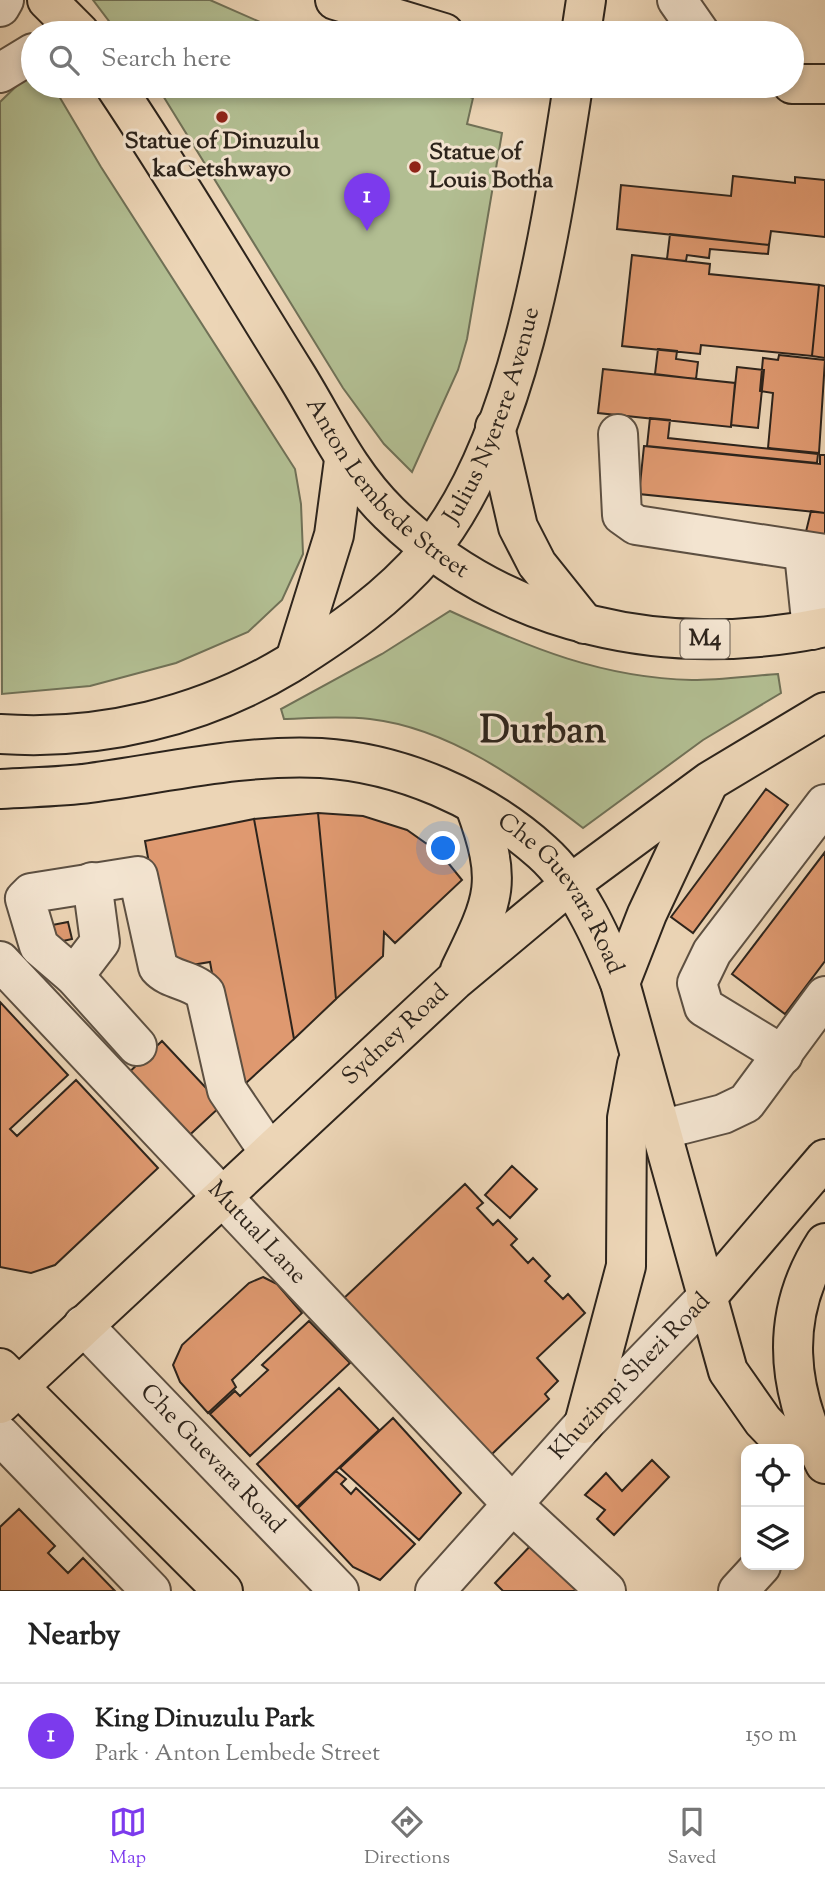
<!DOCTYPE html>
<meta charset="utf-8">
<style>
body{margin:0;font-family:"Sorts Mill Goudy",serif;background:#f6f6f6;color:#222}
.controls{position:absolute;right:21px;bottom:21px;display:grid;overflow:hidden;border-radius:14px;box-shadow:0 4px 10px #0003}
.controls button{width:63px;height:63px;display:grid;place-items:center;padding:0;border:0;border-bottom:2px solid #e0e0e0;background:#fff;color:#222;font:35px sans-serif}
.you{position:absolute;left:444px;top:849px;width:24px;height:24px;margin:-18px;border:5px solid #fff;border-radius:50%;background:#1a73e8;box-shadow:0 0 0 10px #1a73e833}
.badge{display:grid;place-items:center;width:46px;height:46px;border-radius:50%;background:#7c3aed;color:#fff;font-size:23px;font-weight:700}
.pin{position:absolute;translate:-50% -58px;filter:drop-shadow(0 2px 4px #0008)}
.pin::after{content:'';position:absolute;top:37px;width:24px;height:21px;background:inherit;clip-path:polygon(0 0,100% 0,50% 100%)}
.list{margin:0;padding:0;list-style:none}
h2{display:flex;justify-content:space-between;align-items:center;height:91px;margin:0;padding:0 28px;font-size:30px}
h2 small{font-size:23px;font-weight:400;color:#767676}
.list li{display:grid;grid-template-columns:46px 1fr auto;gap:21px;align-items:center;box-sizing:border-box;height:105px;padding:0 28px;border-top:2px solid #e0e0e0}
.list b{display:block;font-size:26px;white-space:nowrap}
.list p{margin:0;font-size:23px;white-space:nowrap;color:#767676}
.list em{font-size:23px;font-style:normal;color:#767676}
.icon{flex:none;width:38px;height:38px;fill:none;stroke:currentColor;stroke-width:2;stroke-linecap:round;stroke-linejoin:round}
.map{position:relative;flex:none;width:825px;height:1591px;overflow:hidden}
.search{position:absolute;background:#fff;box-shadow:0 4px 10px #0003;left:21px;right:21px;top:21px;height:77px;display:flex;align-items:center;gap:18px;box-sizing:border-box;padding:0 24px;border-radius:38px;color:#767676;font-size:26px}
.sheet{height:196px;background:#fff}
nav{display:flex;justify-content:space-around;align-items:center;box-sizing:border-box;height:98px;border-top:2px solid #e0e0e0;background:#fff;font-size:19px;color:#767676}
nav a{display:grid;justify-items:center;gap:4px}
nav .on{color:#7c3aed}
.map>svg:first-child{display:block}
.green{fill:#b2be92;stroke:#707157;stroke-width:2}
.building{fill:#df9970;stroke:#2d241c;stroke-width:2}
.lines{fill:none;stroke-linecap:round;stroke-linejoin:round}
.minor-casing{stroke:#5d5042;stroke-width:42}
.major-casing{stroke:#2d241c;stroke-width:42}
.minor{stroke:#f3e4d0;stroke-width:38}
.major{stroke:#ecd5b6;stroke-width:38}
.poi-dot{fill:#8f2418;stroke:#f3e4d0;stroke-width:2.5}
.labels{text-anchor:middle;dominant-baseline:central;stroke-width:6;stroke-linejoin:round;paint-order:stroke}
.shield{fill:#f3e4d0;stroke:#685e52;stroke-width:2}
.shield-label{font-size:23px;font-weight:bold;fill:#2d241c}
.poi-label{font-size:24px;font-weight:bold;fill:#2d241c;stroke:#f3e4d0}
.street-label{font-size:24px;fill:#2d241c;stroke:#f3e4d0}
.town-label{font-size:38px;font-weight:bold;fill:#2d241c;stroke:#f3e4d0}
</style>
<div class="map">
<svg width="825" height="1591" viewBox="0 0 825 1591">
<rect width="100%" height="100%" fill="#ecd5b6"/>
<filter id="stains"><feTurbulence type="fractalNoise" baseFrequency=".00286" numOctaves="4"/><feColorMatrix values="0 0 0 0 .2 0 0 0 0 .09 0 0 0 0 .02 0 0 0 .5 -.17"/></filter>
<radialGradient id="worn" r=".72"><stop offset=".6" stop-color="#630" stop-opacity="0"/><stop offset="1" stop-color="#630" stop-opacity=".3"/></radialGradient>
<path class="green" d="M93 0H210L285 33H118Z
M33 70V86H53L101 167 295 469 301 504 303 554 282 600 248 632 176 663 90 686 2 694 0 102Z
M157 86H435L473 98 467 124 502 133 467 339 458 370 412 472 384 444 343 388Z
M450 611C530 648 603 678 692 680 720 680 749 676 778 674L781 693 703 740 583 828C522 781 449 728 370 719 341 716 313 718 284 719L281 709 382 654Z"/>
<path class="building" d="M733 176 795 183V177L825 180V237L771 231 769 245 617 229 621 185 731 196Z
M670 234 769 245 768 254 710 249 709 258 687 255 686 261 667 259Z
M632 255 710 264 709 274 819 285 812 356 701 345 700 354 622 346Z
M819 285 825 286V358L812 356Z
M658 349 677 351 676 359 698 362 696 379 655 374Z
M779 355 825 360 819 453 768 448 773 393 760 391 763 358 778 360Z
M737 367 764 370 758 428 731 425Z
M603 369 735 383 731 427 598 413Z
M650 418 670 420 668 438 818 454 817 463 647 446Z
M644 446 820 464V455H825V513L639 494Z
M811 511 825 513V550L802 548Z
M766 789 788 805 693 933 671 917Z
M318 813 363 816 407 830 441 854 462 880 395 943 384 932 383 956 336 999Z
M318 813 336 999 294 1039 254 819Z
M254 819 294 1039 234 1094 210 962 168 969 145 841Z
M825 852V961L785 1014 732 974Z
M68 922 72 939 45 945 42 927Z
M0 1002 68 1075 10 1129 17 1136 76 1080 158 1168 55 1265 31 1273 0 1267Z
M162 1041 222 1105 182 1142 122 1079Z
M512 1166 537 1189 510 1218 485 1195Z
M465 1184 483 1203 477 1208 493 1225 498 1220 517 1239 511 1245 528 1263 533 1258 550 1276 545 1281 563 1299 568 1294 585 1313 537 1358 558 1381 545 1394 549 1399 491 1455 343 1299Z
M263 1277 277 1284 302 1313 232 1380 236 1387 208 1413 180 1382 173 1365 182 1345 249 1283Z
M309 1321 350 1363 250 1456 210 1414 235 1391 240 1396 268 1370 262 1365Z
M339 1388 379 1430 297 1507 257 1464Z
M393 1418 461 1493 419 1540 340 1468Z
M652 1460 669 1477 614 1535 597 1519 605 1510 585 1495 606 1473 622 1491Z
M336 1471 346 1479 341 1484 351 1494 356 1488 415 1544 380 1580 353 1567 298 1508Z
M19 1509 55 1546 48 1553 68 1573 83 1558 115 1591H0V1527Z
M534 1542 587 1591H503L495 1583Z"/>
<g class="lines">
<defs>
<g id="minor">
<path d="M677 0 700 33"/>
<path d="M0 7 4 0"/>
<path d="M0 73 33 53"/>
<path d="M618 434 622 515 636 525 825 554"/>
<path d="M804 553 812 630"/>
<path id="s1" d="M0 961 513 1505 606 1591"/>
<path d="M74 976 100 942 92 882"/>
<path d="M137 1046 74 976 39 946 25 899 31 893 138 876 158 967C170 981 191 979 205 993L227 1090 269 1152"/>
<path d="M783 1055 704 1007 697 983 712 952 825 804"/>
<path d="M660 1130 723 1114 746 1103 825 996"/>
<path id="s2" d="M83 1325 339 1591"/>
<path d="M0 1435 151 1591"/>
<path id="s3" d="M435 1591 584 1424 706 1298"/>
<path d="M738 1591 761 1566"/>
</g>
<g id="major">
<path d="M47 0 80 33"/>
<path d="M335 0 444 33"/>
<path d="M581 33 586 0"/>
<path d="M792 84H825"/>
<path id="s4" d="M115 86C178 180 235 277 295 373 325 421 347 472 389 513 505 627 668 660 825 627"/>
<path d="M495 427 518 527 537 564 585 624"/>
<path d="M295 660 334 535 344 460"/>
<path id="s5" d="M0 734C100 741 203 716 289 664 340 632 389 598 428 552 521 440 551 226 573 86"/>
<path id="s6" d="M0 789C30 787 60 787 90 783 166 773 243 754 321 758 401 763 482 798 542 852 578 884 602 939 620 983L728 1371 763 1421 790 1449"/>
<path d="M460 970C495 898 503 883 475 806"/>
<path d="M620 983 647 914 707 786"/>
<path d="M825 1243C778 1316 787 1391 825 1464"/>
<path d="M706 1298 825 1159"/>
<path d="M0 1368 223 1591"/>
<path id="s7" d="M0 1404 454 981 569 885 710 781 825 712"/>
<path d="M584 1424 626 1266 627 1118 637 1064"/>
</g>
</defs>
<use href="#minor" class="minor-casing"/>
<use href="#major" class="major-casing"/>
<use href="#minor" class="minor"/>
<use href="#major" class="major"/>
</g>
<g class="poi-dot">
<circle cx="222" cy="117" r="7"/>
<circle cx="415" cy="167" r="7"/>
</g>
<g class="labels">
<rect class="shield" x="680.5" y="619.5" width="49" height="39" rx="5"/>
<g class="shield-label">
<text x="705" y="639">M4</text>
</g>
<g class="poi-label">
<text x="222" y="142">Statue of Dinuzulu<tspan x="222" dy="28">kaCetshwayo</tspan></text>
<text x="429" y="153" text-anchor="start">Statue of<tspan x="429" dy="28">Louis Botha</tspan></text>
</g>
<g class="street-label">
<text stroke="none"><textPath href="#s5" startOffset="634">Julius Nyerere Avenue</textPath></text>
<text stroke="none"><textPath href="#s4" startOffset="488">Anton Lembede Street</textPath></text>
<text stroke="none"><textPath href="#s6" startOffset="612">Che Guevara Road</textPath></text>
<text stroke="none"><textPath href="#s7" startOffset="541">Sydney Road</textPath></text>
<text stroke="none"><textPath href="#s1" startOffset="374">Mutual Lane</textPath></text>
<text stroke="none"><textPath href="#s3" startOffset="290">Khuzimpi Shezi Road</textPath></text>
<text stroke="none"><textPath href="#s2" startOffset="186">Che Guevara Road</textPath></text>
</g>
<g class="town-label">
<text x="543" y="733">Durban</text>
</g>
</g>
<rect width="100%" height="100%" filter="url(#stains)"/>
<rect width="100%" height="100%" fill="url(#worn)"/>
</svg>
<div class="controls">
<button><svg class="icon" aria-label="locate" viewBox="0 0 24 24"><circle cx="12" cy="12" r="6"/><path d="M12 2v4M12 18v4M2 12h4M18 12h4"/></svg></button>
<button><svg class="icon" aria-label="layers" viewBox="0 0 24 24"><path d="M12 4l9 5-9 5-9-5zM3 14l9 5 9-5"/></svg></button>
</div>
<div class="you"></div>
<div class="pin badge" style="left:367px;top:231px">1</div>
<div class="search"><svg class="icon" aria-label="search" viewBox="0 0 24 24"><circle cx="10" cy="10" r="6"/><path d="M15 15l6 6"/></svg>Search here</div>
</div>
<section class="sheet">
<h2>Nearby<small></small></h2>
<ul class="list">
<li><span class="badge">1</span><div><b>King Dinuzulu Park</b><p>Park · Anton Lembede Street</p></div><em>150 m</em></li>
</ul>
</section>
<nav>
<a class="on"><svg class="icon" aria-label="map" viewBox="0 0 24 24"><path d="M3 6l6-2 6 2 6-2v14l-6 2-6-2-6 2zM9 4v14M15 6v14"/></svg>Map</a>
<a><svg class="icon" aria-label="directions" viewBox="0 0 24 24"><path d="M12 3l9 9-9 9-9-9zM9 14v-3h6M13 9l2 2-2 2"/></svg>Directions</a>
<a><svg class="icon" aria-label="saved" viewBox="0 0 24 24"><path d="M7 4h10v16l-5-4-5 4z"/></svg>Saved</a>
</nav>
